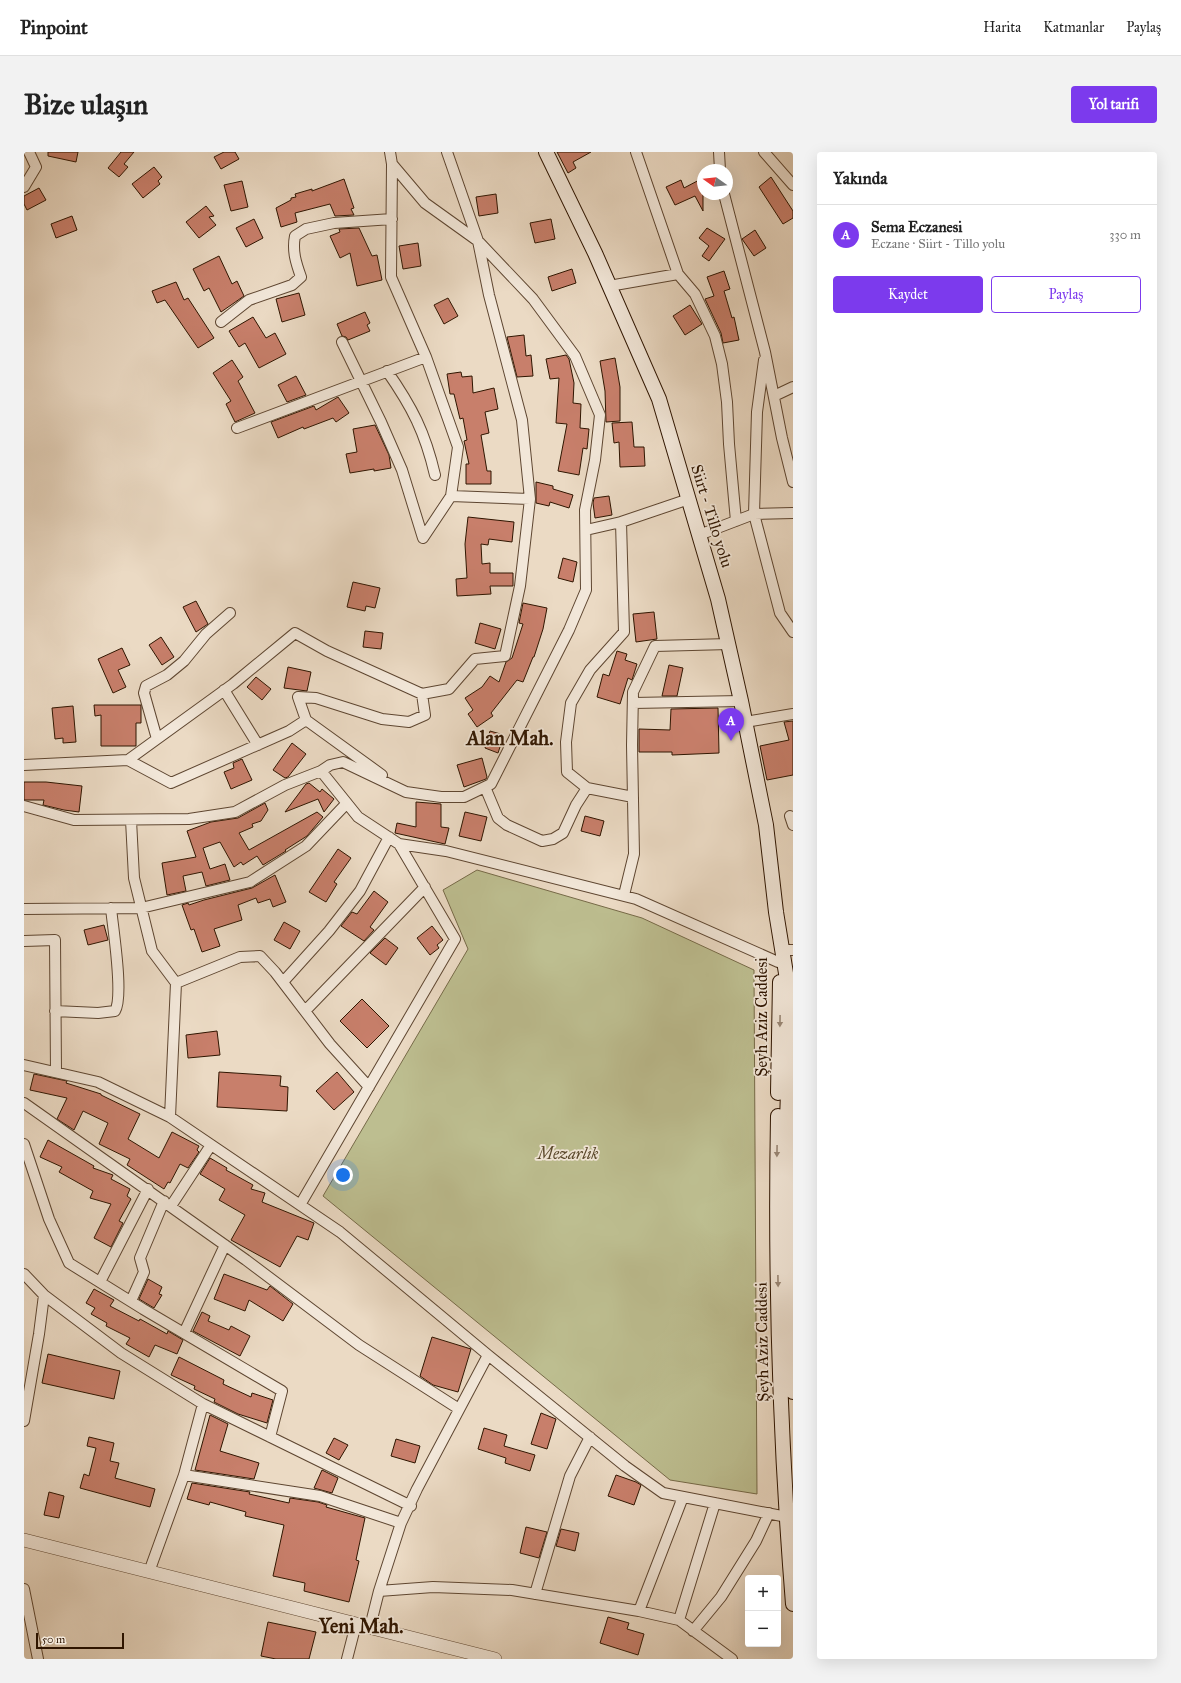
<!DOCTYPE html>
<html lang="tr">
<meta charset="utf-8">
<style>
body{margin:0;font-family:"IM FELL Great Primer",serif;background:#f2f2f2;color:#222}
.controls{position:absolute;right:12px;bottom:12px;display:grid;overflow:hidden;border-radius:4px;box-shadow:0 4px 16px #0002}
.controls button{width:36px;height:36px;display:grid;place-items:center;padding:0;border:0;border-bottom:1px solid #e0e0e0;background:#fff;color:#222;font:20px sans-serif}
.compass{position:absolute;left:673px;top:12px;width:36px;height:36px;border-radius:50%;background:#fff;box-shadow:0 4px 16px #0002;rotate:285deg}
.scale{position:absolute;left:12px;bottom:10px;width:88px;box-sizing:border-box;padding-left:4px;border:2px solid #2f1500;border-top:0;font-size:11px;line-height:14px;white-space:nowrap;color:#2f1500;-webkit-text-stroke:3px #f2e7d9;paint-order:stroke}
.you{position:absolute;left:319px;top:1023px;width:14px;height:14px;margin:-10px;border:3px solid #fff;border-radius:50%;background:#1a73e8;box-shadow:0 0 0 6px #1a73e833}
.badge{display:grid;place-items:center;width:26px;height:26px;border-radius:50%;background:#7c3aed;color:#fff;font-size:13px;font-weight:700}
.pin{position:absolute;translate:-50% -33px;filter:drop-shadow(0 1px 2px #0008)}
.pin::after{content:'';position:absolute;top:21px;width:14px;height:12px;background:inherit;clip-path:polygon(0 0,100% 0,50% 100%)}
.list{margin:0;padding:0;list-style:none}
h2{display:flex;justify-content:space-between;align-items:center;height:52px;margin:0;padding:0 16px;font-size:17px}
h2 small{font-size:13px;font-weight:400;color:#767676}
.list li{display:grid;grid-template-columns:26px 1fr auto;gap:12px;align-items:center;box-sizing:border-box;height:60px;padding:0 16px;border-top:1px solid #e0e0e0}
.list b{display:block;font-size:15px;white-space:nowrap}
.list p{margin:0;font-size:13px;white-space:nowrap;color:#767676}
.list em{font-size:13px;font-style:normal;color:#767676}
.actions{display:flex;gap:8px;padding:12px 16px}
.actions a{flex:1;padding:9px 0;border:1px solid #7c3aed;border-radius:4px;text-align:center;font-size:14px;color:#7c3aed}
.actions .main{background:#7c3aed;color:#fff}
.map{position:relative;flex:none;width:769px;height:1507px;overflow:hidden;border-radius:4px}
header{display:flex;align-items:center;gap:24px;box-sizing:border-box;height:56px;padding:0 20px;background:#fff;border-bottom:1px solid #e0e0e0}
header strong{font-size:19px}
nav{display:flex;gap:22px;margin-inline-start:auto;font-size:14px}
.intro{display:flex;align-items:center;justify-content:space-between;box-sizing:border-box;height:96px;padding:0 24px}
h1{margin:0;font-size:28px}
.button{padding:10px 18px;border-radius:4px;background:#7c3aed;color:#fff;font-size:14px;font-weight:700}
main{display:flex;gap:24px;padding:0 24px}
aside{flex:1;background:#fff;border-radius:4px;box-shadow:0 4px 16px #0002}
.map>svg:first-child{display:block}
.green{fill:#bdbe90;stroke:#766a48}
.building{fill:#c87f6b;stroke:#2f1500}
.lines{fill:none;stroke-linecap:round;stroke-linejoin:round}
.minor-casing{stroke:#5e4631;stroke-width:12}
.tertiary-casing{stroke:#5e4631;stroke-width:14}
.secondary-casing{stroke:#2f1500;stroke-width:16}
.minor{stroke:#f2e7d9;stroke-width:10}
.tertiary{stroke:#f2e7d9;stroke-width:13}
.secondary{stroke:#f2e7d9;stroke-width:14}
.oneway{fill:#9a8877}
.labels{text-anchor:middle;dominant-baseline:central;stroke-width:3.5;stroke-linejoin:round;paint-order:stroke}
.street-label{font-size:16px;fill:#2f1500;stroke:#f2e7d9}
.park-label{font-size:16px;font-style:italic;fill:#5a482b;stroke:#f2e7d9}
.district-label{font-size:20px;font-weight:bold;fill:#2f1500;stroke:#f2e7d9}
</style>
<header>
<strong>Pinpoint</strong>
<nav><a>Harita</a><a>Katmanlar</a><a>Paylaş</a></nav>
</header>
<div class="intro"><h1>Bize ulaşın</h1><a class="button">Yol tarifi</a></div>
<main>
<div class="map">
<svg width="769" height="1507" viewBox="0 0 769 1507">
<rect width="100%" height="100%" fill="#ebdac4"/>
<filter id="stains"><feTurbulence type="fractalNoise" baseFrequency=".005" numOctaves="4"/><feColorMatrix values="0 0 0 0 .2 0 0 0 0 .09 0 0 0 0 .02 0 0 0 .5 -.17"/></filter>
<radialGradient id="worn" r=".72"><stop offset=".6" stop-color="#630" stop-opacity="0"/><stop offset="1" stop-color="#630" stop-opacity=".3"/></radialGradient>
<path class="green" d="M453 718 618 766 730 818 733 1342 646 1328 299 1044 444 797 419 738Z"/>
<path class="building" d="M24 0H54L52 10 24 4Z
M97 0H110L100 12 104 15 95 25 84 16Z
M200 0H211L215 7 197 17 190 5Z
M533 0H567L549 10 552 16 544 21Z
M130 15 138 25 134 29 136 32 119 46 108 32Z
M747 25 769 59V66L759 72 735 35Z
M679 26V59L671 44 651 53 642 35 657 28 660 36Z
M320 27 330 56 327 57 330 63 311 64 306 52 271 61 273 70 257 75 252 56 267 48V46L272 45 271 42 288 37V39Z
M218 29 224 55 207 59 200 33Z
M15 36 22 48 3 58 0 52V44Z
M472 42 474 61 455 64 452 45Z
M182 54 190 64 185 65 192 73 175 86 162 70Z
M48 64 53 78 32 86 27 72Z
M230 67 239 86 222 95 212 76Z
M527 67 531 87 511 91 506 71Z
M335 76 348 104 353 103 358 128 333 134 326 101 316 106 306 84 316 80 315 77Z
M683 76 701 87 685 109 678 104 685 94 675 86Z
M731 78 742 96 730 104 718 87Z
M394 91 397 114 379 117 375 94Z
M195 104 208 132 213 129 220 144 197 160 185 136 180 139 169 117Z
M548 117 552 131 528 139 524 125Z
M700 119 706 137 700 139 708 166 710 165 715 188 699 191 697 181 681 147 690 144 683 125Z
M152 130 160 148 164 146 190 186 174 196 141 148 133 151 128 139Z
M275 141 281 163 258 170 252 147Z
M424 146 434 164 420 172 410 153Z
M666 153 678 172 661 183 649 164Z
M341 160 346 171 343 173 346 179 324 188 322 185 318 184 313 172Z
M229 165 242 186 251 181 262 202 235 216 221 191 215 195 205 179Z
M500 183 502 204 507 203 509 224 493 225 483 185Z
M542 203 545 207 550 231 549 251 557 252 556 276 565 277 563 297 559 296 555 323 534 319 543 272 532 271 535 226 526 227 522 207Z
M591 206 596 235V269L582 270 581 239 576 209Z
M208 208 219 225 214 229 231 261 211 270 202 252 207 249 189 221Z
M437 220 438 225 448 224 449 241 470 236 474 257 461 260 465 281 457 283 463 319H467V332H442V312H445L440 289 443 288 439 266 436 267 430 242H426L423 222Z
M272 224 282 243 263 250 254 233Z
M314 245 325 261 312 270 309 266 280 277 279 275 254 286 247 270 290 254 292 258Z
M608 270 610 295H620L621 314 596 315 595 290 590 291 588 271Z
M351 273 365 303 367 316 350 319V317L326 321 322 302 333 300 329 277Z
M512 330 529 334V337L549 343 545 356 526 350 525 354 512 351Z
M585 344 588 363 571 366 569 351 570 346Z
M444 365 490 370 488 390 465 387 464 393 457 392 458 412 466 411V421H489V434H466L467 442 433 444 432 427 443 426 441 392Z
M539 406 553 410 549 430 534 426Z
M329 430 356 436 351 456 342 454 341 459 323 455Z
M172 449 184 472 172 480 159 455Z
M499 451 523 456 519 477 510 505H509L499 530 493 528 467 561 469 564 453 575 444 562 449 558 441 546 458 535 466 524 475 530 482 510 488 506 499 472 495 471Z
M630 460 633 487 612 490 609 462Z
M456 471 477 477 471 497 451 491Z
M341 479 359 481 357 497 339 495Z
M137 485 150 505 138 513 125 493Z
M98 496 106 513 94 518 102 535 89 541 74 507Z
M593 499 603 502 601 508 613 512 608 528 604 526 596 552 573 545 579 522 585 524Z
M645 513 659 516 653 544H638Z
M264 515 287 520 283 539 260 536Z
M232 525 247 537 238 548 223 535Z
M70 553H117V571H112V594H77V563L71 564Z
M49 554 52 590 39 591V586L31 587 28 556Z
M694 556 695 601 648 603V600H615V577L646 578 647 557Z
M769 569V623L743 628 736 594 765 588 760 570Z
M466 579 480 583 474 601 461 596Z
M268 591 282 602 264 625 261 626 249 618Z
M458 606 463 625 462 627 440 635 433 613Z
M218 607 228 628 207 637 200 620 210 616 209 611Z
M0 630H22L58 634 55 660 40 658 19 653 20 648H0Z
M285 631 296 640 298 637 310 647 300 660 294 647 261 660 282 632Z
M392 650 417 652V675L425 676 421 692 371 681 373 671 392 675Z
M241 651 244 658 237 669 228 672 229 675 215 681 225 698 293 660 299 665 283 684 261 698 262 699 239 713 233 704 219 713 217 710 210 715 196 690 179 696 186 717 201 712 206 728 182 734 178 720 159 724 162 739 143 743 138 711 172 705 163 679 187 670 214 666Z
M441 660 463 665 457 689 435 684Z
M561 664 580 669 576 684 557 679Z
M314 697 327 706 310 730 313 732 302 750 285 740Z
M251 723 262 750 249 755 246 747 234 751 232 746 214 753 218 768 190 777 196 794 178 800 170 777 167 778 158 753 164 751 165 753 180 748 228 736Z
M350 739 364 750 346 775 350 778 340 789 317 774 328 760 333 762Z
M260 770 276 779 266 797 250 788Z
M80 773 84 788 64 793 60 778Z
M408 774 419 788 413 793 415 796 406 803 393 786Z
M361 786 374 796 362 813 346 801Z
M338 847 365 874 343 896 316 869Z
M193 879 196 903 164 906 162 883Z
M195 920 257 924 256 934 264 935 263 959 193 955Z
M313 920 330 940 310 958 292 939Z
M10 922 43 929 42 931 77 942V943L116 962 104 987 135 1006 148 980 175 994 173 998 175 1000 164 1016 156 1012 146 1031 144 1030 140 1037 103 1013 106 1007 75 992 84 971 59 959 50 978 33 967 43 946 6 938Z
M24 988 70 1014 69 1016 89 1023 87 1027 106 1037 103 1044 107 1047 95 1069 99 1071 87 1095 70 1086 87 1052 66 1046 69 1039 35 1020 38 1015 16 1005Z
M186 1006 203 1016 202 1018 229 1033 227 1037 241 1041 238 1050 290 1071 284 1088 273 1084 256 1115 207 1088 221 1063 195 1048 201 1037 176 1022Z
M200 1122 243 1138 246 1134 269 1152 259 1169 225 1148 221 1159 190 1147Z
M124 1127 138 1135 135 1142 138 1143 130 1156 115 1147Z
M70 1137 90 1148 86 1154 115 1169 116 1167 143 1182 144 1179 159 1188 153 1202 131 1193 125 1205 102 1192 106 1186 82 1174 83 1171 67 1162 71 1156 62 1151Z
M178 1160 186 1164 184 1169 205 1178 207 1174 226 1184 216 1204 169 1179Z
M408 1185 447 1197 434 1240 409 1233 396 1224Z
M24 1202 96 1219 90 1247 18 1231Z
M155 1205 200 1228 199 1232 227 1245 228 1241 249 1248 243 1271 214 1262 190 1250 191 1247 170 1237 171 1234 147 1223Z
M517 1261 532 1267 523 1297 507 1292Z
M186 1263 204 1272 196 1299 235 1311 230 1327 171 1318Z
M460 1276 483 1283 480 1294 511 1303 506 1319 481 1311 482 1306 454 1297Z
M65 1285 90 1291 86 1309 95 1311 91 1326 131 1337 126 1355 56 1336 60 1322 65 1324 72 1296 63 1294Z
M310 1286 324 1293 315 1308 302 1301Z
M372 1287 396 1294 391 1311 367 1304Z
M298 1318 314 1326 308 1341 290 1336Z
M592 1323 612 1330 617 1333 610 1353 584 1344Z
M168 1331 226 1340 225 1342 265 1351 266 1346 294 1350 303 1353 302 1355 341 1366 332 1408 335 1409 325 1450 280 1439 281 1431 249 1424 260 1373 221 1364 222 1360 186 1350 185 1353 163 1347Z
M25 1340 40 1344 35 1366 20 1363Z
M502 1375 523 1380 515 1406 496 1401Z
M537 1377 555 1381 551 1399 532 1394Z
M584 1465 605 1471 603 1477 620 1482 614 1503 576 1491Z
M244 1470 292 1480 285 1507H252L237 1504Z"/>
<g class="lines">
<defs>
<path id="minor" d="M612 0 654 122 671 142 691 184 698 212 703 250 705 292 712 369
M695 0 696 18
M740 0 769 33
M0 35 12 15 5 0
M700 42 741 200 758 286 769 330
M585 134 654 122
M197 170 225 148 268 133 277 125C272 111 268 99 271 84L282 77 310 71 368 67
M318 190 357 270 378 318 399 386 427 344 434 295 402 205 367 125 368 12 366 0
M740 208 733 260 730 362 769 361
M363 219C388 255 401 280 411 323
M750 244 769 235
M213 276 402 205
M427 344 506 347
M597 370 665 347
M562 378 597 370 600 480 566 518 547 551 542 590 543 620 563 636 609 645
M675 383 730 362 756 461 769 480
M200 538 234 593
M609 551 717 549
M721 570 769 562
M133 587 120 541 122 534 143 523 160 509 182 482 206 461
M104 608 209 532 271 481 303 499 398 542 425 537 451 507 481 504 496 434 506 347 498 268 465 143 454 89 423 0
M0 613 104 608 147 631 265 579 282 568
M297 619 334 665 375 692 422 699 612 747 754 810
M358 623 282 568 274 545 292 546 358 567 385 570 401 563 398 542
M461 635 474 666 483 673 518 689 529 687 539 681 552 653 563 636
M0 654 50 668 165 667 211 660 261 633 297 619 306 613 319 610 382 640 417 645H440L467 632 545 478 562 438 561 358 571 308 576 263 551 204 509 147 454 89 401 51 368 12
M766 664 769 673
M107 668 110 726 128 799 152 831 146 965
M600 743 610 702 608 593 609 540 631 494 705 492
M0 757 117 756 226 730 282 694 323 651
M0 789 31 788 32 920
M758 798H769
M259 830 305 779 336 739 365 685
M152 831 216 805 236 804 251 820 306 892 345 935
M31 859 74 861 91 859C100 844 89 777 87 756
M281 859 401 735
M0 913 74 930 146 965 316 1080 464 1203 601 1314 639 1341 763 1365
M0 951 222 1108 335 1193 435 1257
M0 992 25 1067 45 1111 119 1157 258 1239 246 1285
M276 1053 431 787 375 692
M147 1054 187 993
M0 1122 20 1143 97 1201 179 1252 387 1354
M76 1130 124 1037
M107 1149 120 1120 116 1106 140 1049
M160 1181 201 1093
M0 1269 15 1182 20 1143
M160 1323 296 1344 377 1371
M125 1420 160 1323 179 1252
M0 1437 14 1507
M355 1439 377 1371 393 1337 464 1203
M511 1442 546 1324 566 1285
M615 1459 659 1345
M655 1468 691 1351
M346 1475 355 1439 409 1435 488 1438 615 1459 655 1468 708 1507
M669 1479 697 1445 732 1389 745 1361
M323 1507 332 1472"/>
<path id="tertiary" d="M0 1388 471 1507"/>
<path id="secondary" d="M522 0 571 101 635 247 694 447 717 549 742 673 752 760 767 852 763 969 769 1240
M754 941 756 830
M754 964C751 1127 756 1290 769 1452"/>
</defs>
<use href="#minor" class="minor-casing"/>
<use href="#tertiary" class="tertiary-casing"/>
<use href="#secondary" class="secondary-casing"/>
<use href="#minor" class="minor"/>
<use href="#tertiary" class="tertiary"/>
<use href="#secondary" class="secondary"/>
</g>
<defs><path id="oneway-solid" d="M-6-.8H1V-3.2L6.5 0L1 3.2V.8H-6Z"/></defs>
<g class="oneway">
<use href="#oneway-solid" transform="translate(756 869) rotate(91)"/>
<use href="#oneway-solid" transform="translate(753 999) rotate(91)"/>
<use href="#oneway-solid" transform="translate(754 1129) rotate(89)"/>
</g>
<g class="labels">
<g class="street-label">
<text transform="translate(688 364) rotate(73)">Siirt - Tillo yolu</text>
<text transform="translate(737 865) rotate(-90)">Şeyh Aziz Caddesi</text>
<text transform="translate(738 1190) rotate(-91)">Şeyh Aziz Caddesi</text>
</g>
<g class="park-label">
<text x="544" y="1001">Mezarlık</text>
</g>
<g class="district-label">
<text x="486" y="586">Alan Mah.</text>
<text x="337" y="1474">Yeni Mah.</text>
</g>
</g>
<rect width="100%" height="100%" filter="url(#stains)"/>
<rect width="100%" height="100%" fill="url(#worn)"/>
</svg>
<div class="controls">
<button>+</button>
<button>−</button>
</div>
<svg class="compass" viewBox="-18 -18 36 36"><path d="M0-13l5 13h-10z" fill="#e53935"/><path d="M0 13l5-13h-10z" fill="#767676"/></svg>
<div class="scale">50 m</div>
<div class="you"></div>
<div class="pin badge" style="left:707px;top:589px">A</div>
</div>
<aside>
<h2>Yakında<small></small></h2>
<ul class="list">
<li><span class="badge">A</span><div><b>Sema Eczanesi</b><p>Eczane · Siirt - Tillo yolu</p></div><em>330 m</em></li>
</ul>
<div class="actions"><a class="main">Kaydet</a><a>Paylaş</a></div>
</aside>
</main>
